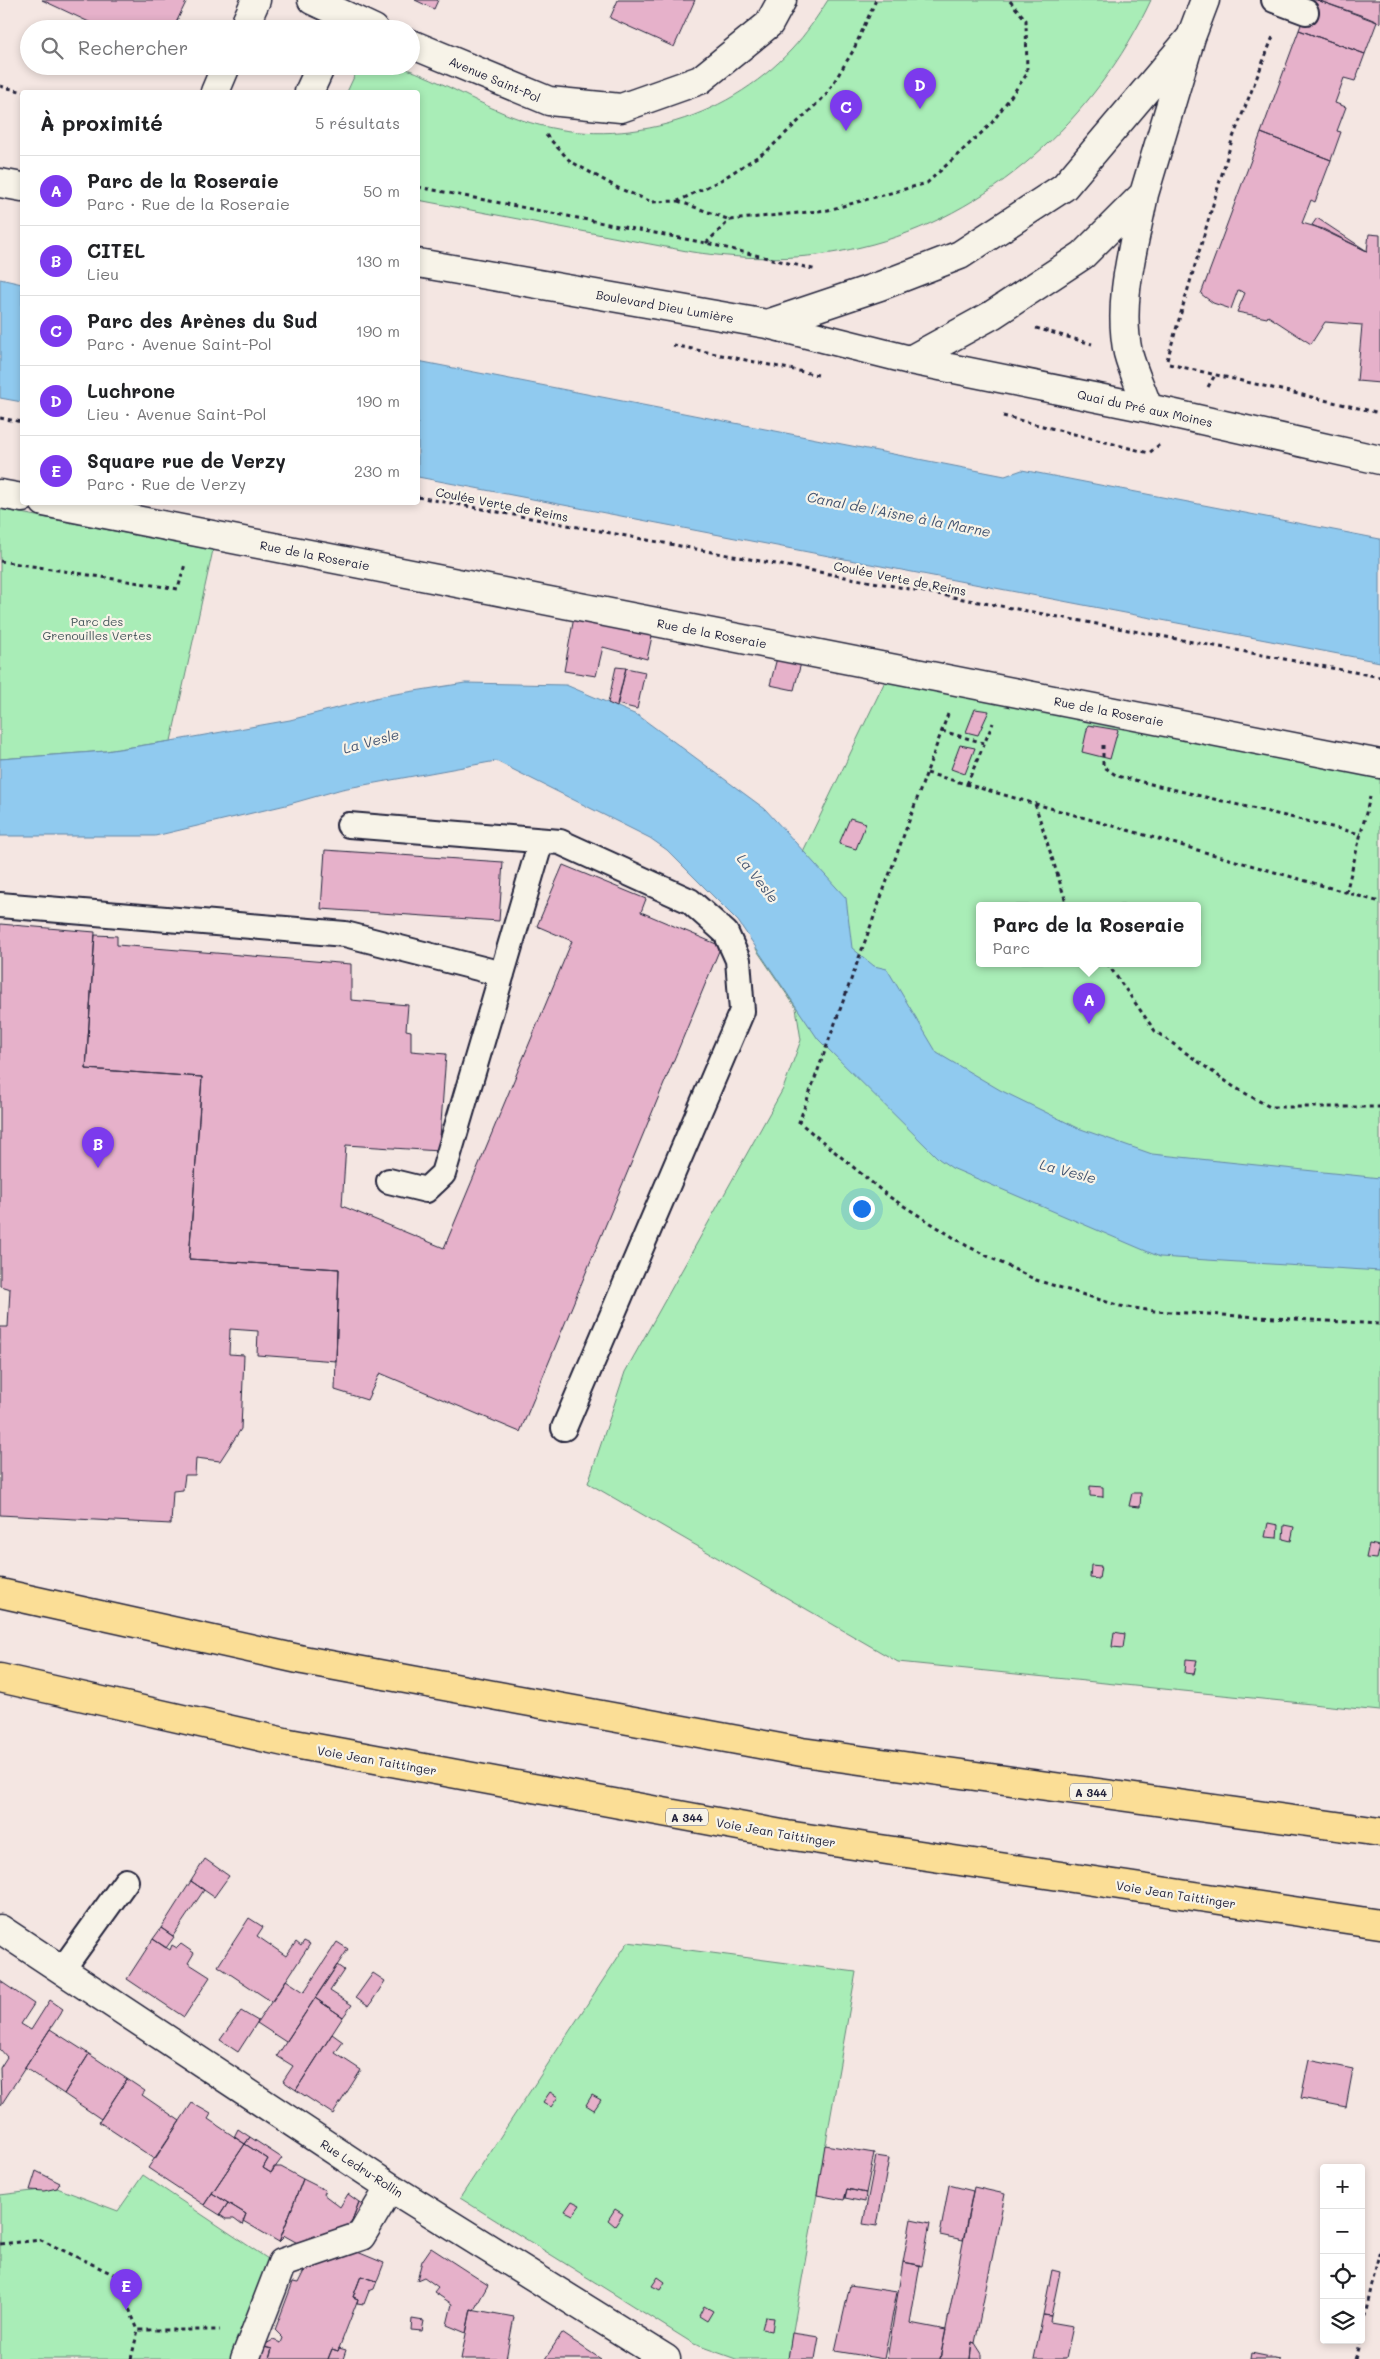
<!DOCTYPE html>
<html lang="fr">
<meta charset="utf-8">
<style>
body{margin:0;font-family:Mali,sans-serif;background:#f6f6f6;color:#202124}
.controls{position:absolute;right:15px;bottom:15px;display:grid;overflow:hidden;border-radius:5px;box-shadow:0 2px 8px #0003}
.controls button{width:45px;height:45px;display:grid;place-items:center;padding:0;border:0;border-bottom:1px solid #e0e0e0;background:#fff;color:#202124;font:25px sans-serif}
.you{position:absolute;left:861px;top:1208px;width:18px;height:18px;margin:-12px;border:4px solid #fff;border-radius:50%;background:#1a73e8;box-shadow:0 0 0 8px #1a73e833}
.badge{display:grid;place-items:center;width:32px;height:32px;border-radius:50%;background:#7c3aed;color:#fff;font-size:16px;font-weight:700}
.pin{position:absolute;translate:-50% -41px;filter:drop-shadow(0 1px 2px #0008)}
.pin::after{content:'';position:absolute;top:26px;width:18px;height:15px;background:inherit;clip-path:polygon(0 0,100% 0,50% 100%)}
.popup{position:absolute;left:976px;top:902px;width:225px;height:65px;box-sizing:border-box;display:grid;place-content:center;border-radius:5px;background:#fff;filter:drop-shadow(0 1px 4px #0005);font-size:16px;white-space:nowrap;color:#757577}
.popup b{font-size:19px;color:#202124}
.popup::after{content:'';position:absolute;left:50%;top:100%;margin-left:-10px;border:10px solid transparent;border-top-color:#fff}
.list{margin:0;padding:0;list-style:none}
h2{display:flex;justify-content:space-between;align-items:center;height:65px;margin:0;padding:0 20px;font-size:21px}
h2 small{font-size:16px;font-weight:400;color:#757577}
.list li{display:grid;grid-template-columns:32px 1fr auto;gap:15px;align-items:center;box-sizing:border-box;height:70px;padding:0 20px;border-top:1px solid #e0e0e0}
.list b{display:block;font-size:19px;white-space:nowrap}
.list p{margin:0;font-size:16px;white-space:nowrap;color:#757577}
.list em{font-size:16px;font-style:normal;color:#757577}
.icon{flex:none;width:28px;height:28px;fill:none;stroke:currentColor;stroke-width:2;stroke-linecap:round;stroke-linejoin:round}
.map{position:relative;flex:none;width:1380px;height:2359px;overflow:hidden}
.search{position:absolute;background:#fff;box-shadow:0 2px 8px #0003;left:20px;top:20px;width:400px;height:55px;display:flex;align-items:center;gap:12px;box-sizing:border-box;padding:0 18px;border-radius:28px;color:#757577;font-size:19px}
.panel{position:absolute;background:#fff;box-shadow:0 2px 8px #0003;left:20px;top:90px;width:400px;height:415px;border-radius:5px}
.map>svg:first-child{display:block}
.green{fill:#a9edb7;stroke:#668879;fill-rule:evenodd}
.water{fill:#90caef;stroke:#6487a7}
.building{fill:#e6b1ca;stroke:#22223b}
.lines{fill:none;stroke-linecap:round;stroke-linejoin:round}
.lane-casing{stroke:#22223b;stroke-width:28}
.street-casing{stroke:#22223b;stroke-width:31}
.secondary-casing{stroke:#22223b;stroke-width:31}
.highway-casing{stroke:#22223b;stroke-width:31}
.path{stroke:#22223b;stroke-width:3;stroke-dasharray:4 4;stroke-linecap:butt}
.lane{stroke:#f7f3e8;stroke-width:24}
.street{stroke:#f7f3e8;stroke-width:28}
.secondary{stroke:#f7f3e8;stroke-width:28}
.highway{stroke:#fbde96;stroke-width:28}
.labels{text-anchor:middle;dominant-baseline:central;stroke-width:4.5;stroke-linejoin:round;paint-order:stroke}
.shield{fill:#f7f3e8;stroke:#62616f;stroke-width:1}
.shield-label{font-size:11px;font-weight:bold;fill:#22223b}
.street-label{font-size:12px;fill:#22223b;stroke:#f7f3e8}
.park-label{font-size:12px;fill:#44555a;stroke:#f7f3e8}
.water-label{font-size:14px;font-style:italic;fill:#435471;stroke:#f7f3e8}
</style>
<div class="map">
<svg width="1380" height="2359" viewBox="0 0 1380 2359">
<rect width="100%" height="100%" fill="#f4e6e2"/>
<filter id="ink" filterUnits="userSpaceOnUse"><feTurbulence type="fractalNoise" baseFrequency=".02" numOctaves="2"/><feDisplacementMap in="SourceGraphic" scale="10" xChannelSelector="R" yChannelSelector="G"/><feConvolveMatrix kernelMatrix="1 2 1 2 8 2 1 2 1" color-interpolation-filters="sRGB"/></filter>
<g filter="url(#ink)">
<path class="green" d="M828 0H1151C1096 118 989 217 861 247 805 261 749 260 692 252L418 200V92H347L359 66C371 66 389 63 401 67 442 80 480 106 522 120 616 152 725 122 792 49 806 34 817 17 828 0Z
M0 509 213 550 171 741 106 751 0 759Z
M888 675 1380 778V1711L898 1662 588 1483 625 1372 783 1089 801 1040 796 1008 756 949ZM980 905H1198V963H980Z
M628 1942 856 1972 788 2359H736L694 2344 460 2198Z
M143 2175 271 2261 234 2359H0V2195L57 2188 118 2211Z"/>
<path class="water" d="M0 279 22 284V402L0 398Z
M418 361 1005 476 1022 470 1380 539V662L418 477Z
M465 683 566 685 639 716 765 809 846 898 852 948 874 966 887 969 937 1053 1000 1090 1078 1128 1152 1154 1380 1178V1271L1160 1257 952 1168 939 1159 818 1039 738 921 667 850 650 838 496 761 342 789 286 805 155 836H0V759L106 751 171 741 290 720 383 696Z"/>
<path class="building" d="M42 0H187L173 29H104Z
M415 0H438L434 9Z
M618 0H695L674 47 610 18Z
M1310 0H1317L1377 22 1365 54 1299 30Z
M1317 0H1380V23L1366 17Z
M1299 30 1365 54 1355 81 1344 78 1335 103 1346 107 1337 131 1341 132 1331 160 1261 133Z
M1261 133 1331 160 1315 202 1311 200 1302 223 1323 229 1367 251 1369 234 1380 235V383L1357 381 1362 325 1325 322 1311 344 1268 316 1267 318 1237 312 1245 293 1238 290 1231 309 1213 303 1201 294Z
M1317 218 1367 251 1312 225Z
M575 612 654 627 647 659 603 647 596 676 564 671Z
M779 650 802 659 794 690 770 685Z
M616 667 626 668 617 707 608 703Z
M626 668 645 672 637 709 617 704Z
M975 709 989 711 978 735 966 732Z
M1088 725 1118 730 1110 759 1082 752Z
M960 745 975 748 965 774 951 769Z
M850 818 866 823 856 849 839 844Z
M325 850 503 862 499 921 321 909Z
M563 865 646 899 641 912 721 946 520 1432 380 1373 367 1400 335 1390 339 1269 189 1259 202 1077 86 1069 95 935 117 936V945L351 964V1000L408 1005 406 1030 411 1031V1051L446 1054 439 1151 346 1145 342 1206 444 1248 572 941 537 926Z
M0 924 95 932 86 1069 202 1077 189 1259 339 1269 336 1361 257 1355 258 1331 230 1329 229 1354 244 1355 241 1429 220 1461 196 1458 195 1475H185L183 1490 173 1491 171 1524 0 1515V1327H8L10 1289 0 1286Z
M1090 1486 1103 1487V1497L1090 1496Z
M1132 1493H1141L1140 1507 1129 1506Z
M1268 1523 1278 1525 1277 1538 1265 1537Z
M1284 1525 1294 1527 1291 1541 1283 1539Z
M1369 1544 1380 1546 1377 1559 1366 1558Z
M1091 1565 1101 1566 1099 1579 1090 1578Z
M1114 1632 1125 1634 1123 1648 1112 1647Z
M1186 1659 1197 1660 1194 1674 1185 1673Z
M205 1859 229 1876 214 1897 191 1881Z
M191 1881 204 1890 173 1936 161 1928Z
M249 1918 263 1927 257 1936 286 1956 296 1942 301 1946 304 1941 310 1944 272 2002 218 1966Z
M161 1928 174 1937 166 1948 153 1939Z
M153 1939 170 1950 172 1945 177 1948 181 1944 194 1953 188 1963 210 1977 184 2017 127 1979Z
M337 1942 348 1949 286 2042 257 2023 286 1980 304 1992Z
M337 1965 344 1970 330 1991 352 2005 343 2017 315 1998Z
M373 1973 385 1981 369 2006 356 1997Z
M0 1981 34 2004 21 2024 31 2030 50 2000 63 2009 1 2105 0 2068 7 2057 0 2049Z
M315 1998 343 2017 296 2090 283 2081 293 2066 277 2056Z
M241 2011 258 2021 238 2052 220 2040Z
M50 2029 89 2054 64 2094 25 2068Z
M332 2034 343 2042 335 2053 361 2070 333 2114 296 2090Z
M89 2054 127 2079 101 2119 64 2094Z
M1309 2060 1353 2069 1346 2107 1301 2098Z
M127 2079 145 2091 142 2095 180 2121 155 2159 99 2122Z
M550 2092 558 2097 551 2107 543 2102Z
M592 2095 601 2100 594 2110 586 2105Z
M192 2103 211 2114 208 2119 245 2144 204 2205 148 2168Z
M238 2129 250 2137 245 2144 234 2137Z
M250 2137 282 2158 271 2173 263 2168 268 2159 245 2144Z
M245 2144 268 2159 263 2168 271 2173 274 2167H281L303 2179 279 2242 243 2221 246 2214 212 2193Z
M825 2145 874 2153 866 2193 847 2189 844 2200 817 2195Z
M876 2156 889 2158 877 2226 863 2224Z
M36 2171 60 2183 57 2188 44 2191 30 2190Z
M303 2179 325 2190 323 2194 340 2207 348 2194 359 2202 348 2231 303 2246 285 2236 279 2242Z
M949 2185 973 2191 963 2240 940 2235Z
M974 2187 1005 2194 975 2343 972 2342 970 2359H940Z
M847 2189 866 2193 865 2202 845 2198Z
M212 2193 228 2203 220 2215 204 2205Z
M572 2201 580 2205 573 2215 565 2211Z
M359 2202 367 2207 348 2231Z
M228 2203 246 2214 242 2225 234 2219H226L220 2215Z
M615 2209 623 2214 615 2226 608 2220Z
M911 2219 930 2223 922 2266 903 2262Z
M431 2248 488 2285 474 2310 471 2309 466 2333 447 2325 452 2304 434 2292 438 2287 424 2277 417 2280 422 2261Z
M355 2251 384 2263 377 2281 361 2276 353 2297 358 2299 338 2351 332 2349 328 2359H269L272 2349 264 2347V2345L273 2340 281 2343 283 2338 275 2330 293 2282 298 2283 304 2271 320 2262Z
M903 2262 920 2265 910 2323 946 2330 940 2359H887Z
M1052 2270 1060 2272 1051 2316 1043 2315Z
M361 2276 377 2281 374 2289 369 2291 364 2304 357 2303 358 2299 353 2297Z
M658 2277 665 2282 660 2290 652 2286Z
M850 2285 897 2292 884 2359 835 2351Z
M704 2306 713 2311 707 2321 699 2316Z
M471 2309 514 2317 506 2359H461Z
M1043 2315 1051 2316 1050 2322 1073 2326 1066 2359H1034Z
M765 2317 774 2318 772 2331 762 2329Z
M412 2319 424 2321 422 2331 411 2330Z
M562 2333 587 2350 601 2359H545Z
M792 2333 819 2337 815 2359H788Z
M972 2342 975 2343 982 2354V2359H970Z
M264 2347 272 2349 269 2359H259Z
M339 2348 346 2350 343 2359H328L332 2349 338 2351Z
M1251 2353 1280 2359H1250Z"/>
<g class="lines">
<defs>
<path id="lane" d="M1274 0 1306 12
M349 825 560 842 690 901 726 933 738 960 742 1011 564 1428
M0 905 345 934 502 974
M389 1181 426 1190 443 1174 541 841
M62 1970 126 1881"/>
<path id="street" d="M312 0 374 29
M243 29 256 0
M411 44 549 101 621 108 700 80 769 24 782 0
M215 92 226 66
M309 92 321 66
M0 494 22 498
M44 502 1380 764
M0 1929 390 2187 666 2359
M245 2359 282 2263 361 2236 390 2187"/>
<path id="secondary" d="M0 183 22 187
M1144 194C1134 246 1117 301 1128 353 1133 372 1142 390 1148 408
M418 263 767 324 910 360 1148 408 1380 460
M767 324 880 286 960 255 1064 187 1191 37
M910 360 992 315 1083 255 1144 194 1191 37 1205 0"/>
<path id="highway" d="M0 1593 303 1660 802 1752 1380 1832
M0 1678 289 1743 787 1835 1380 1924"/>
</defs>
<use href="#lane" class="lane-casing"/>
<use href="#street" class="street-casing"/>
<use href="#secondary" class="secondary-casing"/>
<use href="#highway" class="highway-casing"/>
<path class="path" d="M0 86 24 92
M546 135 570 161 618 188 652 202 678 201 721 180 768 150 826 95 853 51 876 0
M418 187 706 243 817 270
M678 201 730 220 828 210 927 183 991 124 1027 74 1026 20 1009 0
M706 243 730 220
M1036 328 1092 344
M673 345 818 375
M1167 360 1232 140 1274 34
M1169 364 1380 413
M1208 387 1215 375
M1003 416 1149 453 1159 445
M0 418 22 422
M418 497 1380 677
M0 561 178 589 185 564
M948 714 799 1122 888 1196 967 1246 1036 1280 1120 1306 1154 1311 1380 1324
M942 731 984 743
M1103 745V766L1117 776 1361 834
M927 773 1380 902
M967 784 993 723
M1035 804 1067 905
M1346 893 1370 797
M1107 963 1155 1031 1234 1087 1270 1107H1380
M0 2244 41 2240 115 2275 138 2330H220
M1361 2333 1380 2249
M131 2359 138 2330
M1355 2359 1360 2340"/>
<use href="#lane" class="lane"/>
<use href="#street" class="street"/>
<use href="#secondary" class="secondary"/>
<use href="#highway" class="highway"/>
</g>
</g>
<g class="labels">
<g class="shield">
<rect x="1070" y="1783.5" width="42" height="17" rx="4"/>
<rect x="666" y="1808.5" width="42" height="17" rx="4"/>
</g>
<g class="shield-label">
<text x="1091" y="1792">A 344</text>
<text x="687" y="1817">A 344</text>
</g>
<g class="street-label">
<text transform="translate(495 79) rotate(23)">Avenue Saint-Pol</text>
<text transform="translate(665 306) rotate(10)">Boulevard Dieu Lumière</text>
<text transform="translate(1145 408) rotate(12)">Quai du Pré aux Moines</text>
<text transform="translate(502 504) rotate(11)">Coulée Verte de Reims</text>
<text transform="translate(315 555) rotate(11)">Rue de la Roseraie</text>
<text transform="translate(900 578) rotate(11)">Coulée Verte de Reims</text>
<text transform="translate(712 633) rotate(11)">Rue de la Roseraie</text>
<text transform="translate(1109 711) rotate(11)">Rue de la Roseraie</text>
<text transform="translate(377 1760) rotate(10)">Voie Jean Taittinger</text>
<text transform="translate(776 1832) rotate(10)">Voie Jean Taittinger</text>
<text transform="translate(1176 1894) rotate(9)">Voie Jean Taittinger</text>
<text transform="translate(362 2168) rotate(33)">Rue Ledru-Rollin</text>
</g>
<g class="park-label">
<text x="97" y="621">Parc des<tspan x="97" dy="14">Grenouilles Vertes</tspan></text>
</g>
<g class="water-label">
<text transform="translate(899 514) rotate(11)">Canal de l'Aisne à la Marne</text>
<text transform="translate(371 741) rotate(-15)">La Vesle</text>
<text transform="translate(758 878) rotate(52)">La Vesle</text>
<text transform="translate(1068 1171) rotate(15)">La Vesle</text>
</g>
</g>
</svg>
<div class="controls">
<button>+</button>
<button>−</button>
<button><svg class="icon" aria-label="locate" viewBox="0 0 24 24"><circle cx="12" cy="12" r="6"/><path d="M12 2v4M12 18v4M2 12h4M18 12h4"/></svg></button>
<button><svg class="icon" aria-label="layers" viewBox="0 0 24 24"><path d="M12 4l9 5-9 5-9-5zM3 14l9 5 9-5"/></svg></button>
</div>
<div class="you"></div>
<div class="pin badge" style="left:1089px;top:1024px">A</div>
<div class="popup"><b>Parc de la Roseraie</b>Parc</div>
<div class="pin badge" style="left:98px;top:1168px">B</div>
<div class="pin badge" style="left:846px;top:131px">C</div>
<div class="pin badge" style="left:920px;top:109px">D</div>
<div class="pin badge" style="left:126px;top:2310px">E</div>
<div class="search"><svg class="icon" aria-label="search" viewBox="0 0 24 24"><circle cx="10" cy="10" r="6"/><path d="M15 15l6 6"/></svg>Rechercher</div>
<section class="panel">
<h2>À proximité<small>5 résultats</small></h2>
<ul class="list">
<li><span class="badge">A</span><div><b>Parc de la Roseraie</b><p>Parc · Rue de la Roseraie</p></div><em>50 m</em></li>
<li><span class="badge">B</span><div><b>CITEL</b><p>Lieu</p></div><em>130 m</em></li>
<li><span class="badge">C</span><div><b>Parc des Arènes du Sud</b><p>Parc · Avenue Saint-Pol</p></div><em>190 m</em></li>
<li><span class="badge">D</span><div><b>Luchrone</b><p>Lieu · Avenue Saint-Pol</p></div><em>190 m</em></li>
<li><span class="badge">E</span><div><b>Square rue de Verzy</b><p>Parc · Rue de Verzy</p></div><em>230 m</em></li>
</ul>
</section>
</div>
